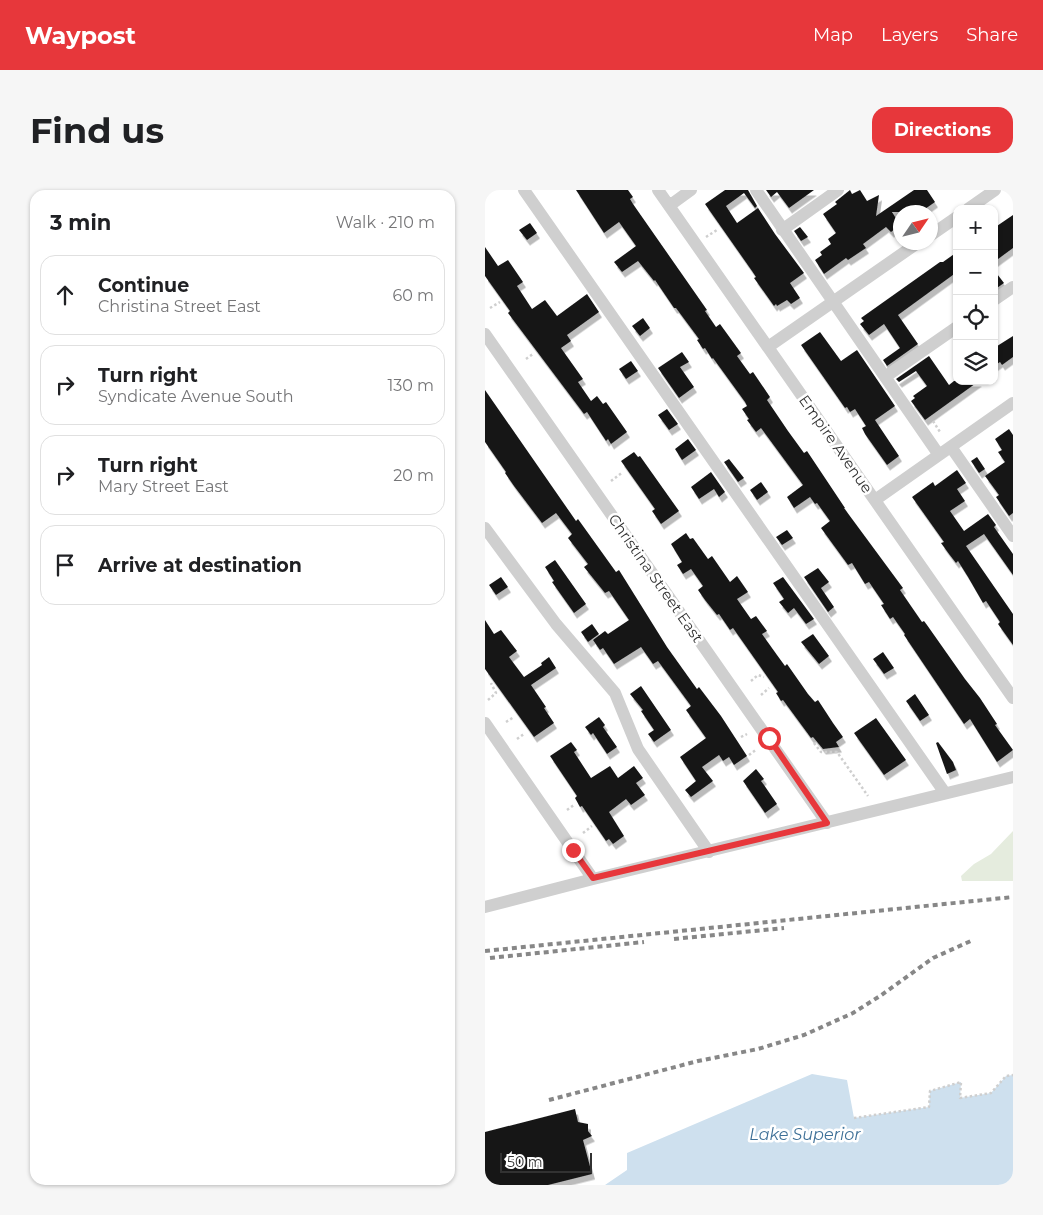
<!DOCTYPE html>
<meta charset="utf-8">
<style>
body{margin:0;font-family:Montserrat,sans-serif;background:#f6f6f6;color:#202124}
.controls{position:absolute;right:15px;top:15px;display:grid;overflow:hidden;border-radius:10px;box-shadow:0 1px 4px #0004}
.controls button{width:45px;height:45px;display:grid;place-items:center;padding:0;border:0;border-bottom:1px solid #e0e0e0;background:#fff;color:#202124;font:25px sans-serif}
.compass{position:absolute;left:408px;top:15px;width:45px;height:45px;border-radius:50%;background:#fff;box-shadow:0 1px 4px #0004;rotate:55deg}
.scale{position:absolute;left:15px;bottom:12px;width:92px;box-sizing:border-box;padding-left:5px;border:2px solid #323232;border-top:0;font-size:14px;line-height:18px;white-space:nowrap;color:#323232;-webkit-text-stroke:4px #fff;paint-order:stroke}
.stop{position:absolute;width:15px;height:15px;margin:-11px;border:4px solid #e7373b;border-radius:50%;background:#fff}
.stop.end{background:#e7373b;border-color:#fff;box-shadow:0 1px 5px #0008}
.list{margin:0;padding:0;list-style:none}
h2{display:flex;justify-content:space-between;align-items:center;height:65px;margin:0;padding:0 20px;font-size:21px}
h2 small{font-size:16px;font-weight:400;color:#757577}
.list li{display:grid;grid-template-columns:32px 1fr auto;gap:15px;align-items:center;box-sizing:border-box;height:80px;margin:0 10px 10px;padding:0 10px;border:1px solid #e0e0e0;border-radius:15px}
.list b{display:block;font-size:19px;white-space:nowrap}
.list p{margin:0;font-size:16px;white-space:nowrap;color:#757577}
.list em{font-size:16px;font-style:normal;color:#757577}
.icon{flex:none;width:28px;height:28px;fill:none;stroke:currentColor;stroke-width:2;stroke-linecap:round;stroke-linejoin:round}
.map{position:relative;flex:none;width:528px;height:995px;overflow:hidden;border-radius:15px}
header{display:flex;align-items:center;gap:30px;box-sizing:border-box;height:70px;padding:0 25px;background:#e7373b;color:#fff}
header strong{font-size:24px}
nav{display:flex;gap:28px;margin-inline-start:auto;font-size:18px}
.intro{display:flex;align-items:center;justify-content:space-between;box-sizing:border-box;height:120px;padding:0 30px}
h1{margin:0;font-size:35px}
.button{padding:12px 22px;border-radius:15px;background:#e7373b;color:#fff;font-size:18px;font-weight:700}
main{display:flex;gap:30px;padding:0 30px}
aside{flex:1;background:#fff;border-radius:15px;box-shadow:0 1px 4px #0004}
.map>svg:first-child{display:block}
.green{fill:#e5ecde}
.water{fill:#cee0ee}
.building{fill:#191919;filter:url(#shadow)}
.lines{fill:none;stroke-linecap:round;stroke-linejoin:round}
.path{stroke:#cfcfcf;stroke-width:2.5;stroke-dasharray:2.5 2.5;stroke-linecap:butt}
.minor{stroke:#cfcfcf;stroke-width:12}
.rail{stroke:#878787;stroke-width:4;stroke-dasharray:5 4;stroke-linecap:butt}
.route{stroke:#e7373b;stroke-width:6}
.labels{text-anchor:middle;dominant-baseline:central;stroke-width:5;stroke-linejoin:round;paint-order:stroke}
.street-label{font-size:15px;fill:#323232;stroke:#fff}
.water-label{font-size:16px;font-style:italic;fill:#3e7097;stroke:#fff}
</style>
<header>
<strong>Waypost</strong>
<nav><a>Map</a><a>Layers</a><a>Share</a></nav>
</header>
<div class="intro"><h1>Find us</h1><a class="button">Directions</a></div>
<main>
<aside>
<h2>3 min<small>Walk · 210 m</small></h2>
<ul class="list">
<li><svg class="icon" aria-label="ahead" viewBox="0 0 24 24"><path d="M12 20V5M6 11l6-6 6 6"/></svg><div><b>Continue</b><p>Christina Street East</p></div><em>60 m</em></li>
<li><svg class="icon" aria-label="right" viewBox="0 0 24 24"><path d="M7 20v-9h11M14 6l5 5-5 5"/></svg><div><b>Turn right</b><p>Syndicate Avenue South</p></div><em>130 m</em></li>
<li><svg class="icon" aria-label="right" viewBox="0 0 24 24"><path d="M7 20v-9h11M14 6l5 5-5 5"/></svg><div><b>Turn right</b><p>Mary Street East</p></div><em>20 m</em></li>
<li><svg class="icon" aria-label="arrive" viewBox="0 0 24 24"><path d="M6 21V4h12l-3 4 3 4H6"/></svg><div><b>Arrive at destination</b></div></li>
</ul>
</aside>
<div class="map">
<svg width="528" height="995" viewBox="0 0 528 995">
<defs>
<filter id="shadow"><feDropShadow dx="3" dy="5.5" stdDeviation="0" flood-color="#0004"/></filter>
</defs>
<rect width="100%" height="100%" fill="#fff"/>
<path class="green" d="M528 641V691H477L476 686 489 674 506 664Z"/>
<path class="water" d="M327 884 362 890 369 928 444 917 445 901 476 892 475 908 506 903 521 886 528 885V995H120L142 980V963Z"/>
<path class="building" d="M91 0H143L148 7 145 9 148 14 222 120 220 121 231 137 235 134 256 163 252 166 265 184 268 182 285 207 282 210 303 241 319 263 322 261 360 318H359L418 398 415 400 437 432 439 431 442 435 480 489 495 508 512 534 510 535 528 560 512 572 485 529 479 534 419 445 420 444 408 427 405 429 396 415 399 414 384 392 380 394 367 373 363 375 336 338 345 331 332 313 330 314 325 307 309 318 302 307 318 295 276 238 271 242 262 230 264 229 257 219 262 216 260 212 228 168 227 169 220 158 218 159 212 150 214 149 191 118H189L170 90 169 91 153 71 137 82 129 72 151 56 134 32 119 43Z
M240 0H263L272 16 270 18 259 3 241 16 252 33 273 18 290 44 319 83 305 93 315 108 306 114 302 110 292 116 291 114 289 116 269 88 271 87 267 81 220 14Z
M281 0H329L304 18 292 2 286 7Z
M365 0 367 4 375 0 382 11 394 5 391 26 429 0H442L450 12 440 19 437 16 428 22H407L415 35 406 42 401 37 378 54 381 58 363 70 361 68 339 84 330 70 337 65 335 62 346 54 343 49 351 43 338 24 352 14 350 12Z
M528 25V58L509 72V38Z
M45 33 52 43 42 50 34 40Z
M315 37 323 47 316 51 309 41Z
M0 57 13 76 23 70 38 92 32 96 47 119 60 110 72 126 102 104 114 122 82 145 86 151 76 158 98 189 93 192 106 211 112 206 118 214 121 212 142 242 126 254 123 249 121 251 102 222 99 224 23 123 25 121 0 86Z
M472 62V82L413 125 433 154 402 176 398 170 415 158 399 134 384 145 375 134 379 131 376 128 455 72H458Z
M509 80 519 93 509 100Z
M158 128 165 138 155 146 147 136Z
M335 142 356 171 372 160 410 216 390 230 414 266 402 275 380 244 377 238 381 236 370 219 365 222 362 217 360 218 316 155Z
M528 146V167L517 175 515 172 509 176V158Z
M197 162 204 172 195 177 209 197 194 208 173 178Z
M444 166 464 195 469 191H494L440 230 426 211 430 208 428 206 442 196 431 181 414 192 411 189Z
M146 171 153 181 141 189 134 179Z
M0 200 91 331 93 329 131 382 134 380 182 457 212 499 214 497 236 526 262 566 249 575 244 567 238 571 234 565 217 577 228 591 206 607 200 600 211 591 195 567 221 548 201 520 206 516 173 471 168 474 156 457 129 474 118 458 115 460 108 450 120 441 123 444 144 430 124 401 120 403 99 377 103 374 83 348 87 344 71 323 57 333 29 296 20 283 21 282 0 252Z
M182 219 193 234 184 240 173 225Z
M524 239 528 245V323L524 326 511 307 514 305 500 286 520 272 513 262 517 260 510 249Z
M203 249 211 260 197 270 190 259Z
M149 262 153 267 155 266 194 321 176 334 167 321 170 319 136 271Z
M492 267 500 279 494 283 486 271Z
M244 269 259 288 253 292 239 272Z
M472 280 481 293 472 299 480 311 465 321 479 341 503 324 511 335 509 337 528 364V385L499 344 481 356 528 424V455L513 434 515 432 501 411 498 413 483 387 473 371 471 373 464 364 456 353 459 352 427 307 448 292 450 296Z
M226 282 240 302 234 307 229 299 214 309 206 297Z
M276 292 283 302 272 310 265 300Z
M302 340 308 348 297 355 291 347Z
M201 343 205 349 208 348 223 369 227 366 245 392 252 386 263 402 252 409 266 429 271 426 282 441 277 444 292 465 300 476 302 474 323 504 330 512 333 510 348 533 358 547 351 552 354 557 338 559 328 547 326 548 298 510 296 511 291 503 293 502 248 438 245 440 234 424 232 425 220 410 213 400 218 396 206 379 198 384 192 375 197 372 186 354Z
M70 370 101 414 89 423 67 392 69 391 60 377Z
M333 378 344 392 336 398 349 417 343 422 319 387Z
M16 387 23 397 11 405 4 395Z
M298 387 329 429 321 434 309 418 303 423 294 412 299 409 288 393Z
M0 430 9 444 16 440 32 461 24 467 39 487 57 475 56 473 64 467 71 478 46 495 61 517 59 518 69 533 49 547 0 479Z
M107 434 114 444 103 452 96 442Z
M328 444 344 466 334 474 316 452Z
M398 462 409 478 399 484 388 469Z
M156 496 186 540 169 552 163 544 169 540 156 521 158 520 145 504Z
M430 504 444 525 435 531 421 511Z
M114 527 120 535 118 537 132 557 122 564 108 543 106 545 100 537Z
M391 528 421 570 399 585 369 543Z
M86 552 92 560 89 562 106 588 125 576 133 588 149 576 158 588 151 593 160 605 146 615 141 609 124 622 139 646 128 654 124 649 121 651 97 616 95 617 90 608 92 606 65 566Z
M453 552 468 572 471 580 462 584 451 553Z
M271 579 279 589 276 591 279 595 292 614 280 623 258 591Z
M90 919 93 932 103 934V941L107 946 98 950 107 984 63 995H0V942Z"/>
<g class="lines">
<path class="path" d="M221 47 232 40
M5 118 15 112
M41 169 48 164
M448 231 455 242
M126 291 138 282
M266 491 273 485 279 487
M276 505 284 498
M3 510 11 503 6 493
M21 532 29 527
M256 547 262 544
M32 549 39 544
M329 553 336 562H352L383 606
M264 565 272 559
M82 620 89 615
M98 643 107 636
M369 928 444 917 445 901 476 892 475 908 506 903 521 886 528 885"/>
<path class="minor" d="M39 0 460 603
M173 0 528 508
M271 0 454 265
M184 16 206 0
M483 19 510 0
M297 40 353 0
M446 45 472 27
M509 110 528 97
M0 144 342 633
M283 157 434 52
M400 187 472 137
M466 257 528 346
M390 310 528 213
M0 338 71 434 130 503 153 559 224 662
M0 533 108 689
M0 717 108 689 528 587"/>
<path class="rail" d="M189 749 299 738
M0 761 528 707
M5 768 159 752
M64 910 213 871 273 859 319 845 368 823 395 806 448 768 488 750"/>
</g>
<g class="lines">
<path class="route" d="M88 660 108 688 342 633 284 548"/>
</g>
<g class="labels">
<g class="street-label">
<text transform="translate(351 254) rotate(55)">Empire Avenue</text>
<text transform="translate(171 388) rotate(55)">Christina Street East</text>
</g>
<g class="water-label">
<text x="320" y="944">Lake Superior</text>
</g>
</g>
</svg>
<div class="controls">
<button>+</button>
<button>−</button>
<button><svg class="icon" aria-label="locate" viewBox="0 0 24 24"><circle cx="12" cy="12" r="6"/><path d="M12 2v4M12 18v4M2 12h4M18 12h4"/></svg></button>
<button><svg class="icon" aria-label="layers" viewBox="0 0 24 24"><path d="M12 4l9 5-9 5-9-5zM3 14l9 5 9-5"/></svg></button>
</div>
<svg class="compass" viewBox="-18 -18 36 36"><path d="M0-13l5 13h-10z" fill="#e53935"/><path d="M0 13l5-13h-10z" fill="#757577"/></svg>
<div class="scale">50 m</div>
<div class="stop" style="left:284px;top:548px"></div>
<div class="stop end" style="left:88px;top:660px"></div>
</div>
</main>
